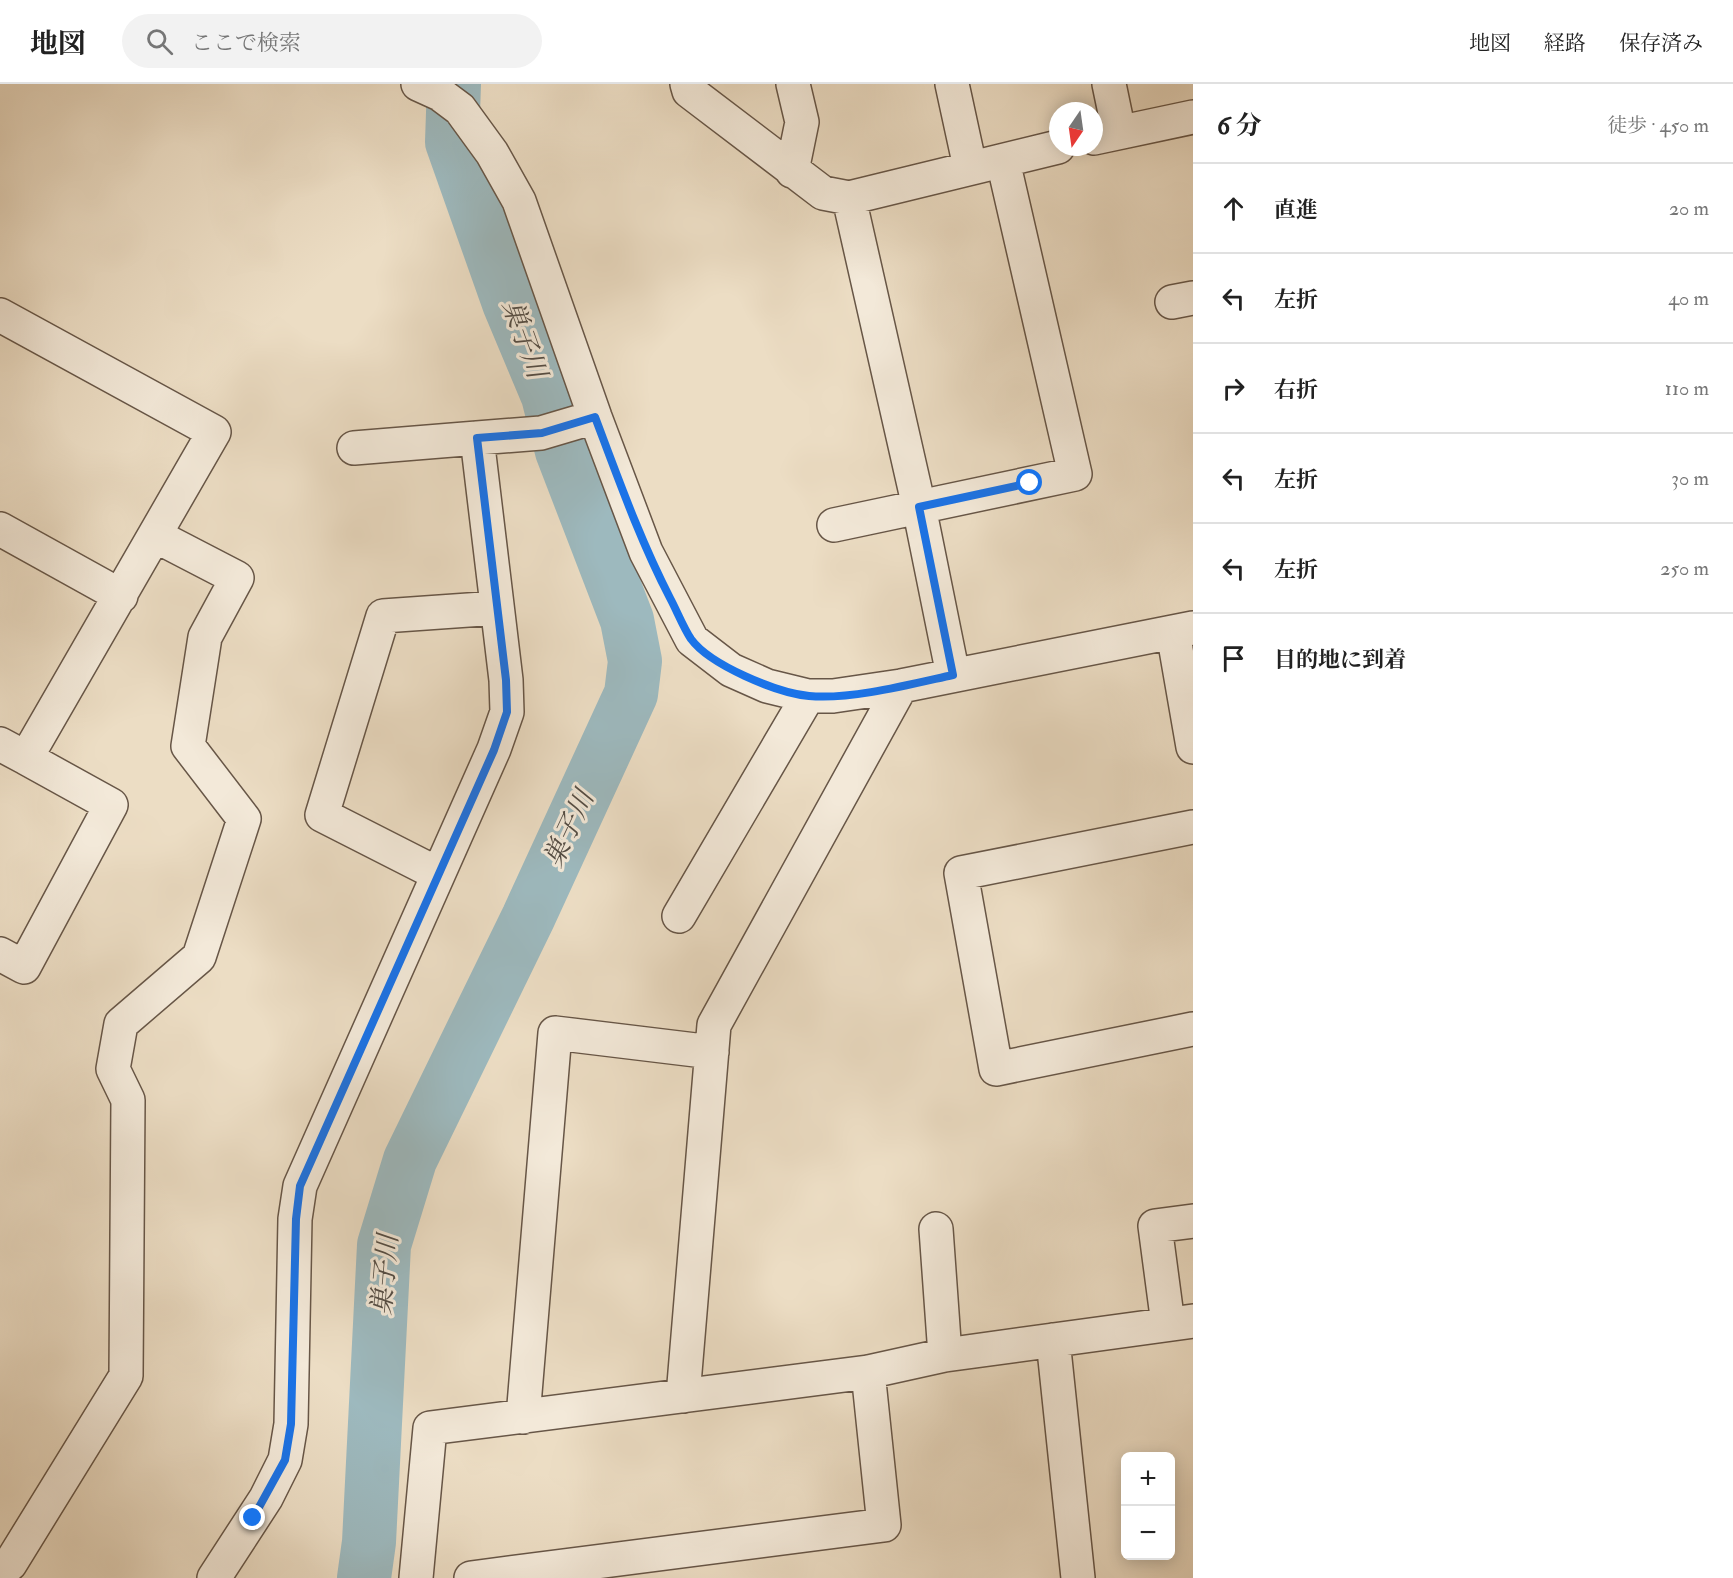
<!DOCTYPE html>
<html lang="ja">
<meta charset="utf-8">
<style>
body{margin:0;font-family:"IM FELL Double Pica","Noto Serif JP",serif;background:#f2f2f2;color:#222}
.controls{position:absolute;right:18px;bottom:18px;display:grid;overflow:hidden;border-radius:9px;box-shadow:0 3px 15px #0003}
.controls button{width:54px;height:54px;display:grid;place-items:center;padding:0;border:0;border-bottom:2px solid #e0e0e0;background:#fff;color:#222;font:30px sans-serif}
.compass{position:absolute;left:1049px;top:18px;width:54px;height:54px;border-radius:50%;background:#fff;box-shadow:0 3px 15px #0003;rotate:193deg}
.stop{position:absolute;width:18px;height:18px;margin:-14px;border:4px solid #1a73e8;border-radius:50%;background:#fff}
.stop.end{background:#1a73e8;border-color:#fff;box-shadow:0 2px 6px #0008}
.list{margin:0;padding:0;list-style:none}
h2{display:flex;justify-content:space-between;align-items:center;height:78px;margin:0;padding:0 24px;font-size:26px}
h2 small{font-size:20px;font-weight:400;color:#767676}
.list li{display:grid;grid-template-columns:39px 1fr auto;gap:18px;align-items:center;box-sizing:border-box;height:90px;padding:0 24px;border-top:2px solid #e0e0e0}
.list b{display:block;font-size:22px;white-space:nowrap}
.list em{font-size:20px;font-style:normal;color:#767676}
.icon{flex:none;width:33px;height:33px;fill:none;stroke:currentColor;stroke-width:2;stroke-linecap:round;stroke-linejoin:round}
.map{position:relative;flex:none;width:1193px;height:1494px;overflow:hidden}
header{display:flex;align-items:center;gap:36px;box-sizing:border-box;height:84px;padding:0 30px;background:#fff;border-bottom:2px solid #e0e0e0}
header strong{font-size:28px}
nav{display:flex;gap:33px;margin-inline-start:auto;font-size:21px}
.search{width:420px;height:54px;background:#f2f2f2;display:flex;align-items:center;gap:15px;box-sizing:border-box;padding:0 21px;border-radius:33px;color:#767676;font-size:22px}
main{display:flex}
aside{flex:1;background:#fff}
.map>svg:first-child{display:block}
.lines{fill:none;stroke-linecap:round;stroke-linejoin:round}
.river{stroke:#9db9be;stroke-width:54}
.minor-casing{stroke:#675647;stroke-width:36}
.minor{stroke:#f3e9d9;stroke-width:33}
.route{stroke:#1a73e8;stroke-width:8}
.labels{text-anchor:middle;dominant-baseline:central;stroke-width:6;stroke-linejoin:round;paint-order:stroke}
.water-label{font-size:27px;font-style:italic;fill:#544d45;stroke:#f3e9d9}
</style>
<header>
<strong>地図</strong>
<div class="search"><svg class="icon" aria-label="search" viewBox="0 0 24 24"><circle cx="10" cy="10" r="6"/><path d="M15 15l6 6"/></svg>ここで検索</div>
<nav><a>地図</a><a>経路</a><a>保存済み</a></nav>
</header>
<main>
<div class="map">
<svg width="1193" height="1494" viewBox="0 0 1193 1494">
<rect width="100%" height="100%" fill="#ecddc4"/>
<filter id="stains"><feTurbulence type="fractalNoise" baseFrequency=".00333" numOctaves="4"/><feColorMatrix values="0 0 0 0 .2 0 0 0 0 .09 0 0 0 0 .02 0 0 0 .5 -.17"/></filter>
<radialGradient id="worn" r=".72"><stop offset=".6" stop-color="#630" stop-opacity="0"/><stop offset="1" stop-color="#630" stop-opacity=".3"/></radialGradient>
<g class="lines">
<path class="river" d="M364 1494 369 1458 384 1161 410 1076 528 834 631 610 635 577 627 536 562 367 548 312 509 219 452 58 454 0"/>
<defs>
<path id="minor" d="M418 0 440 10 460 25 492 69 519 117 595 333 646 468 692 556 731 586 767 602 808 612H833L901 602 1193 544
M687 0 689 7 823 109 849 114 1058 63
M952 0 970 83
M1109 0 1119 48
M1094 54 1193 33
M792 87 802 38 793 0
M849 114 919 423 953 591
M1172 218 1193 214
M0 231 214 348 26 674 111 721 24 883 0 870
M354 364 477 354
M834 441 1075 390 1003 77
M0 445 121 512
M1173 548 1193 663
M0 660 26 674
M1193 743 961 789 996 985 1193 945
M438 790 322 731 383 532 497 524
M679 832 808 612
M936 1145 945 1271
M1168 1240 1155 1142 1193 1137
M1053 1256 1078 1494
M683 1312 714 941 901 602
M523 1333 555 949 712 968
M0 1487 10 1480 126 1292 128 1016 113 985 121 940 199 873 244 735 188 662 205 553 237 494 156 452
M214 1494 266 1414 285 1376 291 1340 295 1135 300 1102 494 665 507 628 506 596 477 354 541 349 595 333
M416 1494 430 1344 868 1288 945 1271 1193 1237
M471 1494 884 1441 868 1288"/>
</defs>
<use href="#minor" class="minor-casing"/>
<use href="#minor" class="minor"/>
</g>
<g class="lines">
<path class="route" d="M253 1434 285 1376 291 1340 296 1135 300 1102 494 666 507 628 506 596 477 354 542 349 595 333C618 394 640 456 670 514 677 527 683 543 691 555 710 581 777 609 809 612 851 616 912 600 953 591L919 423 1030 399"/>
</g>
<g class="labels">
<g class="water-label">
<text transform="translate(524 255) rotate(70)">巣子川</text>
<text transform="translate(569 745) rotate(-65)">巣子川</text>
<text transform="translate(385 1191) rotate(-85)">巣子川</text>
</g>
</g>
<rect width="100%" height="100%" filter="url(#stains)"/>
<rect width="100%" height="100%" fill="url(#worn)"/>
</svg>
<div class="controls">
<button>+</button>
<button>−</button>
</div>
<svg class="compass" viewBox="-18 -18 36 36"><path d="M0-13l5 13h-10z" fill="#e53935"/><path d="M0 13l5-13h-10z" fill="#767676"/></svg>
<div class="stop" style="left:1030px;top:399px"></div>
<div class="stop end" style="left:253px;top:1434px"></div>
</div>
<aside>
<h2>6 分<small>徒歩 · 450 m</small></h2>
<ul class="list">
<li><svg class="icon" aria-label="ahead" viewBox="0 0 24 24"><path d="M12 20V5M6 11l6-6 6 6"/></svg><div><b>直進</b></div><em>20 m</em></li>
<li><svg class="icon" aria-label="left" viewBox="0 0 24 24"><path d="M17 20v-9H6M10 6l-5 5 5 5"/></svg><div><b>左折</b></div><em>40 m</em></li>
<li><svg class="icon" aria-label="right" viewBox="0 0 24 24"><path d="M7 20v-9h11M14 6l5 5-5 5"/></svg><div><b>右折</b></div><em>110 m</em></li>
<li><svg class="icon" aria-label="left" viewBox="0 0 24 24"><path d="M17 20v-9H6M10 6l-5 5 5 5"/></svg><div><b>左折</b></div><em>30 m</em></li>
<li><svg class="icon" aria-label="left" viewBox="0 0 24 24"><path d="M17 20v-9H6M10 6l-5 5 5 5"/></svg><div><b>左折</b></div><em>250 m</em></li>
<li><svg class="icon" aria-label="arrive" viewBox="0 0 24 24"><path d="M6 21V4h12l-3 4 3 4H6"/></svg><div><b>目的地に到着</b></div></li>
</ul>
</aside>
</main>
